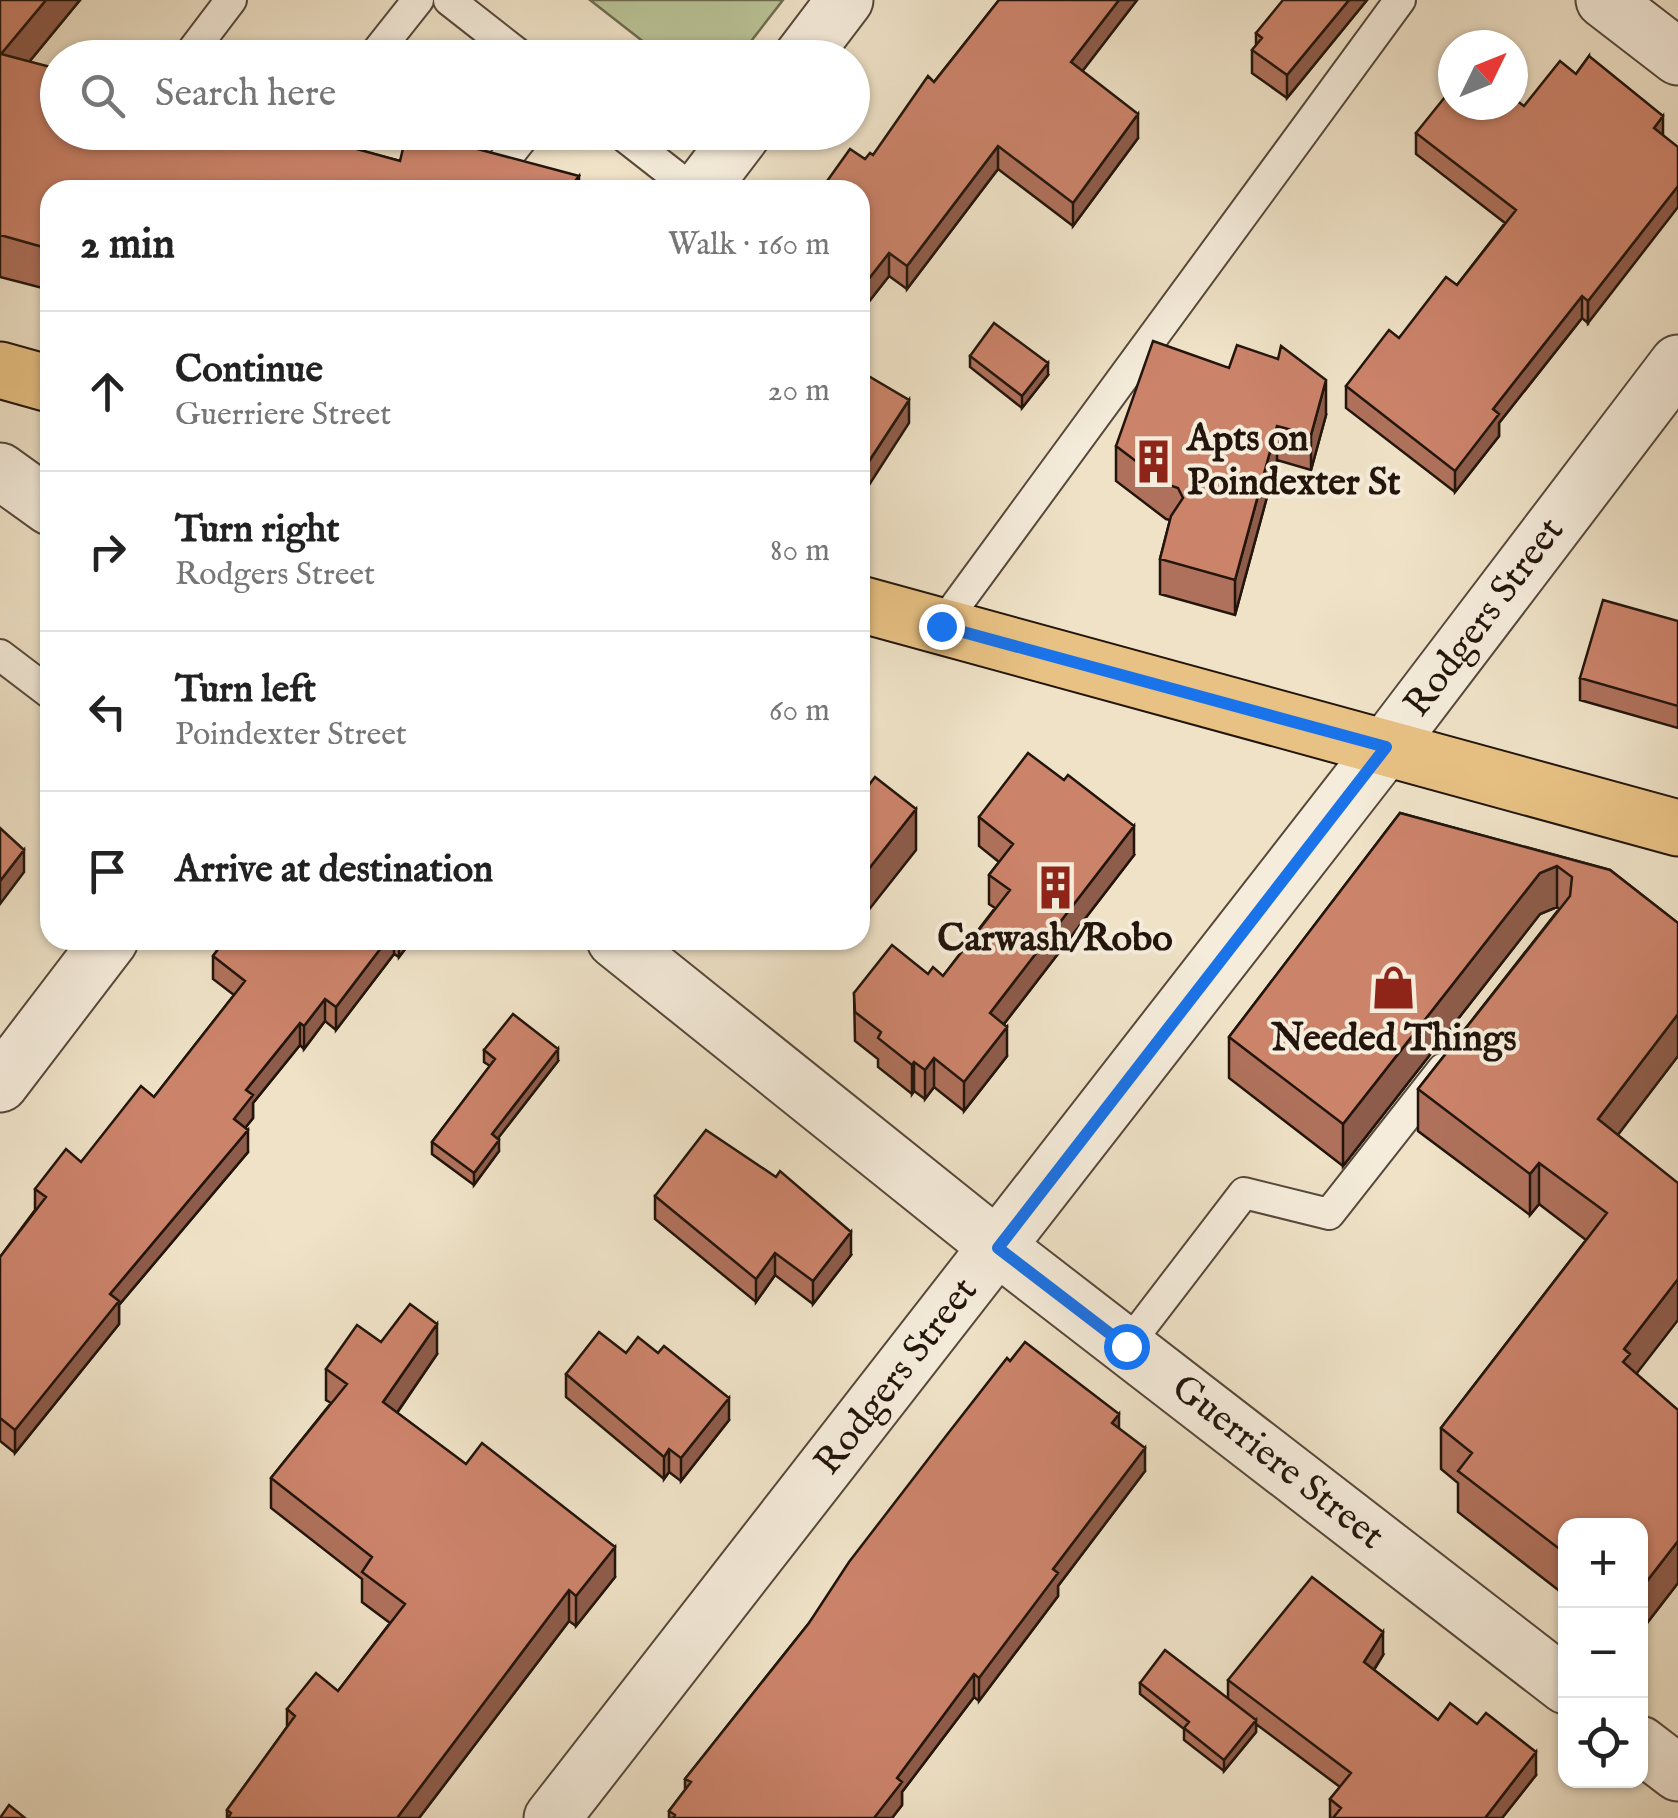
<!DOCTYPE html>
<meta charset="utf-8">
<style>
body{margin:0;font-family:"IM FELL English",serif;background:#f2f2f2;color:#222}
.controls{position:absolute;right:30px;bottom:30px;display:grid;overflow:hidden;border-radius:20px;box-shadow:0 2px 8px #0004}
.controls button{width:90px;height:90px;display:grid;place-items:center;padding:0;border:0;border-bottom:2px solid #e0e0e0;background:#fff;color:#222;font:50px sans-serif}
.compass{position:absolute;left:1438px;top:30px;width:90px;height:90px;border-radius:50%;background:#fff;box-shadow:0 2px 8px #0004;rotate:47deg}
.stop{position:absolute;width:30px;height:30px;margin:-22px;border:8px solid #1a73e8;border-radius:50%;background:#fff}
.stop.end{background:#1a73e8;border-color:#fff;box-shadow:0 2px 10px #0008}
.list{margin:0;padding:0;list-style:none}
h2{display:flex;justify-content:space-between;align-items:center;height:130px;margin:0;padding:0 40px;font-size:42px}
h2 small{font-size:32px;font-weight:400;color:#767676}
.list li{display:grid;grid-template-columns:65px 1fr auto;gap:30px;align-items:center;box-sizing:border-box;height:160px;padding:0 40px;border-top:2px solid #e0e0e0}
.list b{display:block;font-size:38px;white-space:nowrap}
.list p{margin:0;font-size:32px;white-space:nowrap;color:#767676}
.list em{font-size:32px;font-style:normal;color:#767676}
.icon{flex:none;width:55px;height:55px;fill:none;stroke:currentColor;stroke-width:2;stroke-linecap:round;stroke-linejoin:round}
.map{position:relative;flex:none;width:1678px;height:1818px;overflow:hidden}
.search{position:absolute;background:#fff;box-shadow:0 2px 8px #0004;left:40px;top:40px;width:830px;height:110px;display:flex;align-items:center;gap:25px;box-sizing:border-box;padding:0 35px;border-radius:55px;color:#767676;font-size:38px}
.panel{position:absolute;background:#fff;box-shadow:0 2px 8px #0004;left:40px;top:180px;width:830px;height:770px;border-radius:30px}
.map>svg:first-child{display:block}
.green{fill:#b9c396;stroke:#6e6c51;stroke-width:2.5}
.lines{fill:none;stroke-linecap:round;stroke-linejoin:round}
.service-casing{stroke:#56483b;stroke-width:34}
.minor-casing{stroke:#56483b;stroke-width:59}
.primary-casing{stroke:#23150c;stroke-width:59}
.service{stroke:#f5ecdb;stroke-width:30}
.minor{stroke:#f5ecdb;stroke-width:55}
.primary{stroke:#e8c184;stroke-width:55}
.wall{fill:#af715b;stroke:#23150c;stroke-width:2.5}
.shaded-wall{fill:#8e5c4a;stroke:#23150c;stroke-width:2.5}
.building{fill:#cb836a;stroke:#23150c;stroke-width:2.5}
.route{stroke:#1a73e8;stroke-width:12}
.labels{text-anchor:middle;dominant-baseline:central;stroke-width:8;stroke-linejoin:round;paint-order:stroke}
.poi-label{font-size:38px;font-weight:bold;fill:#23150c;stroke:#f5ecdb}
.street-label{font-size:38px;fill:#23150c;stroke:#f5ecdb}
</style>
<div class="map">
<svg width="1678" height="1818" viewBox="0 0 1678 1818">
<rect width="100%" height="100%" fill="#efe2c7"/>
<filter id="stains"><feTurbulence type="fractalNoise" baseFrequency=".002" numOctaves="4"/><feColorMatrix values="0 0 0 0 .2 0 0 0 0 .09 0 0 0 0 .02 0 0 0 .5 -.17"/></filter>
<radialGradient id="worn" r=".72"><stop offset=".6" stop-color="#630" stop-opacity="0"/><stop offset="1" stop-color="#630" stop-opacity=".3"/></radialGradient>
<path class="green" d="M590 0H783L738 58 663 57Z"/>
<g class="lines">
<defs>
<path id="service" d="M449 0 523 58
M187 58 231 0
M372 58 418 0
M619 132 693 190
M496 171 527 132
M941 626 1400 0
M0 655 50 693
M1126 1347 1244 1193 1329 1214 1443 1069"/>
<path id="minor" d="M1604 0 1678 57
M801 58 845 0
M700 190 744 132
M0 471 50 507
M615 940 999 1248 1566 1686
M0 1084 110 940
M1640 1744 1678 1773
M552 1818 1386 747 1678 363"/>
<path id="primary" d="M0 370 50 384
M860 604 1678 828"/>
</defs>
<use href="#service" class="service-casing"/>
<use href="#minor" class="minor-casing"/>
<use href="#primary" class="primary-casing"/>
<use href="#service" class="service"/>
<use href="#minor" class="minor"/>
<use href="#primary" class="primary"/>
</g>
<path class="wall" d="M0 0H80L29 62 400 161 579 190H50V290L0 277Z
M999 0H1137L1082 71 1138 138 1073 226 998 169 907 289 889 276 860 313V190H825V184L873 155 934 82Z
M1367 0 1287 98 1252 73V50L1256 46V33Z
M1589 56 1588 323 1582 318 1499 423V436L1455 492 1346 408V386L1457 285 1505 223 1416 154V133L1524 106 1576 74Z
M970 356 1048 375 1022 408 970 367Z
M1326 415 1311 470 1277 460 1235 615 1160 594V559L1170 520 1166 519 1116 481V446Z
M1678 621V728L1580 700V678Z
M1400 813 1610 870 1678 923V1056L1617 1135 1637 1374 1678 1583 1640 1632V1526H1566V1596L1458 1512V1483L1441 1469V1428L1586 1240 1539 1204 1530 1215 1418 1131V1089L1559 909 1557 907 1540 914 1343 1166 1229 1078V1037Z
M979 817 1134 855 1004 1024 1007 1056 964 1111 934 1087 925 1099 914 1091 912 1094 878 1067V1059L855 1041 854 993 928 974 943 976 995 908 989 904V875L999 862 979 846Z
M225 940H412L399 957 394 954 336 1030 325 1021 304 1049 300 1045 253 1103V1118L245 1128 248 1152 119 1305V1324L15 1453 0 1441V1257L35 1210V1189L81 1162 154 1097 234 995 213 979V956Z
M484 1050 558 1061 497 1139 499 1151 474 1185 432 1154V1142L490 1066 484 1062Z
M655 1196 851 1255 813 1304 775 1275 756 1302 655 1219Z
M381 1342 437 1354 397 1413 615 1577 576 1626 569 1621 419 1818H227V1810L287 1727V1709L338 1691 390 1623 362 1602V1579L271 1508V1478L331 1403 326 1400V1369Z
M626 1353 729 1420 681 1481 669 1472 664 1479 566 1397V1374Z
M1010 1361 1119 1429 1145 1471 1058 1586V1596L979 1701 974 1697 902 1792V1805L892 1818H669V1811L685 1790V1779L809 1623Z
M1383 1655 1374 1670 1438 1720 1536 1775 1502 1818H1330V1799L1340 1787 1256 1724V1732L1224 1771 1184 1740V1729L1140 1694V1683L1228 1699V1680Z"/>
<path class="shaded-wall" d="M46 0H80L1 96V54Z
M1119 0H1137L1071 86V62Z
M1349 0H1367L1287 98V75Z
M1138 114V138L1073 226V203Z
M1663 116V138L1654 128Z
M998 146V169L907 289V266Z
M579 176V190H568Z
M1678 186V207L1588 323V301Z
M889 253V276L860 313V290Z
M1582 296V318L1499 423V436L1455 492V471L1493 409Z
M1048 363V375L1022 408V396Z
M1326 380V415L1311 470V435Z
M909 400V423L860 499V475Z
M1277 426V460L1235 615V580Z
M916 809V850L860 921V880Z
M1134 826V855L990 1042V1013Z
M24 850V872L0 904V881Z
M1557 866V907L1540 914 1343 1166V1124L1540 873Z
M387 940H394V954L336 1030V1007Z
M399 940H412L399 957Z
M325 999V1021L304 1049V1026Z
M1678 1014V1056L1598 1161V1119Z
M300 1023V1045L253 1103V1118L234 1142V1119L246 1090Z
M1007 1027V1056L964 1111V1082Z
M558 1049V1061L492 1146V1134Z
M934 1058V1087L925 1099V1070Z
M914 1062V1091L912 1094V1065Z
M248 1130V1152L119 1305V1324L15 1453V1430L110 1294Z
M499 1140V1151L474 1185V1173Z
M1539 1163V1204L1530 1215V1174Z
M851 1232V1255L813 1304V1281Z
M775 1253V1275L756 1302V1279Z
M1678 1279V1320L1630 1382 1623 1404 1624 1349Z
M437 1324V1354L383 1433V1402Z
M729 1398V1420L681 1481V1458Z
M1119 1414V1436L1112 1423Z
M1145 1448V1471L1058 1586V1596L979 1701V1678L1053 1569Z
M669 1449V1472L664 1479V1457Z
M1678 1541V1583L1640 1632V1590Z
M615 1547V1577L576 1626V1596Z
M569 1590V1621L419 1818H397Z
M1383 1632V1655L1364 1685V1662Z
M974 1674V1697L902 1792V1805L892 1818H874L897 1778Z
M1256 1720V1732L1224 1771V1760Z
M1536 1752V1775L1502 1818H1485Z"/>
<path class="building" d="M0 0H46L1 54 58 69V132H295L400 161 407 132H414L579 176 568 190H50V249L0 235Z
M999 0H1119L1071 62 1138 114 1073 203 998 146 907 266 889 253 860 290V190H833L825 184 850 149 865 159 870 153 873 155 928 76 934 82Z
M1283 0H1349L1287 75 1252 50 1262 38 1256 33Z
M1589 56 1663 116 1654 128 1678 147V186L1588 301 1582 296 1493 409 1499 414 1455 471 1346 386 1389 330 1399 338 1446 277 1457 285 1516 210 1416 133 1453 87V105H1513V98L1524 106 1560 61 1576 74Z
M994 323 1048 363 1022 396 970 356Z
M1153 341 1229 368 1237 345 1278 359 1281 346 1326 380 1311 435 1277 426 1235 580 1160 559 1171 516 1183 498 1178 488 1166 484 1116 446Z
M860 371 909 400 860 475Z
M1603 600 1678 621V706L1580 678Z
M1028 753 1064 780 1068 775 1134 826 990 1013 1007 1027 964 1082 934 1058 925 1070 914 1062 912 1065 878 1038 881 1032 855 1012 854 993 892 945 928 974 933 967 943 976 1010 890 989 875 1013 844 979 817Z
M875 777 916 809 860 880V792L862 794Z
M1400 813 1610 870 1678 923V1014L1598 1119 1678 1183V1279L1624 1349 1630 1354 1623 1362 1678 1410V1541L1640 1590V1526H1566V1554L1458 1471 1472 1453 1441 1428 1607 1213 1539 1163 1530 1174 1418 1089 1570 896 1572 877 1557 866 1540 873 1343 1124 1229 1037Z
M0 828 24 850 0 881Z
M225 940H387L336 1007 325 999 304 1026 300 1023 246 1090 253 1095 234 1119 248 1130 110 1294 119 1301 15 1430 0 1418V1257L46 1197 35 1189 66 1149 81 1162 141 1086 154 1097 245 981 213 956Z
M513 1014 558 1049 492 1134 499 1140 474 1173 432 1142 495 1059 484 1050Z
M706 1130 776 1177 780 1171 851 1232 813 1281 775 1253 756 1279 655 1196Z
M410 1304 437 1324 383 1402 466 1464 482 1443 615 1547 576 1596 569 1590 397 1818H228L231 1813 227 1810 295 1716 287 1709 316 1673 338 1691 405 1604 362 1572 372 1557 271 1478 347 1384 326 1369 357 1325 381 1342Z
M599 1332 626 1353 638 1337 658 1353 664 1346 729 1398 681 1458 669 1449 664 1457 566 1374Z
M1025 1342 1119 1414 1112 1423 1145 1448 1053 1569 1058 1573 979 1678 974 1674 897 1778 902 1782 874 1818H673L675 1815 669 1811 691 1782 685 1779 809 1623 849 1562 946 1436 1007 1358 1010 1361Z
M1312 1577 1383 1632 1364 1662 1438 1720 1450 1703 1477 1724 1486 1713 1536 1752 1485 1818H1333L1341 1808 1330 1799 1351 1773 1228 1680Z
M1165 1650 1256 1720 1224 1760 1184 1728 1189 1722 1140 1683Z
M9 1805 25 1818H0Z"/>
<g class="lines">
<path class="route" d="M941 626 1386 747 998 1248 1126 1346"/>
</g>
<defs>
<symbol id="building-bare" viewBox="-9 -9 18 18"><path d="M-4-6H4V6H1V3H-1V6H-4ZM-2.5-4.3h1.7v1.8h-1.7ZM.8-4.3h1.7v1.8H.8ZM-2.5-1h1.7V.8h-1.7ZM.8-1h1.7V.8H.8Z" fill="#8f2418" stroke="#f5ecdb" stroke-width="2.5" paint-order="stroke"/></symbol>
<symbol id="shop-bare" viewBox="-9 -9 18 18"><path d="M-5-2.5h2.3a2.7 3.5 0 0 1 5.4 0H5L5.5 6h-11ZM-1.5-2.5h3a1.5 2.3 0 0 0-3 0Z" fill="#8f2418" stroke="#f5ecdb" stroke-width="2.5" paint-order="stroke"/></symbol>
</defs>
<g fill-rule="evenodd">
<use href="#building-bare" x="1122" y="430" width="63" height="63"/>
<use href="#building-bare" x="1024" y="856" width="63" height="63"/>
<use href="#shop-bare" x="1362" y="956" width="63" height="63"/>
</g>
<g class="labels">
<g class="poi-label">
<text x="1187" y="440" text-anchor="start">Apts on<tspan x="1187" dy="44">Poindexter St</tspan></text>
<text x="1055" y="940">Carwash/Robo</text>
<text x="1394" y="1040">Needed Things</text>
</g>
<g class="street-label">
<text transform="translate(1485 618) rotate(-53)">Rodgers Street</text>
<text transform="translate(897 1377) rotate(-52)">Rodgers Street</text>
<text transform="translate(1277 1463) rotate(38)">Guerriere Street</text>
</g>
</g>
<rect width="100%" height="100%" filter="url(#stains)"/>
<rect width="100%" height="100%" fill="url(#worn)"/>
</svg>
<div class="controls">
<button>+</button>
<button>−</button>
<button><svg class="icon" aria-label="locate" viewBox="0 0 24 24"><circle cx="12" cy="12" r="6"/><path d="M12 2v4M12 18v4M2 12h4M18 12h4"/></svg></button>
</div>
<svg class="compass" viewBox="-18 -18 36 36"><path d="M0-13l5 13h-10z" fill="#e53935"/><path d="M0 13l5-13h-10z" fill="#767676"/></svg>
<div class="stop" style="left:1126px;top:1346px"></div>
<div class="stop end" style="left:941px;top:626px"></div>
<div class="search"><svg class="icon" aria-label="search" viewBox="0 0 24 24"><circle cx="10" cy="10" r="6"/><path d="M15 15l6 6"/></svg>Search here</div>
<section class="panel">
<h2>2 min<small>Walk · 160 m</small></h2>
<ul class="list">
<li><svg class="icon" aria-label="ahead" viewBox="0 0 24 24"><path d="M12 20V5M6 11l6-6 6 6"/></svg><div><b>Continue</b><p>Guerriere Street</p></div><em>20 m</em></li>
<li><svg class="icon" aria-label="right" viewBox="0 0 24 24"><path d="M7 20v-9h11M14 6l5 5-5 5"/></svg><div><b>Turn right</b><p>Rodgers Street</p></div><em>80 m</em></li>
<li><svg class="icon" aria-label="left" viewBox="0 0 24 24"><path d="M17 20v-9H6M10 6l-5 5 5 5"/></svg><div><b>Turn left</b><p>Poindexter Street</p></div><em>60 m</em></li>
<li><svg class="icon" aria-label="arrive" viewBox="0 0 24 24"><path d="M6 21V4h12l-3 4 3 4H6"/></svg><div><b>Arrive at destination</b></div></li>
</ul>
</section>
</div>
